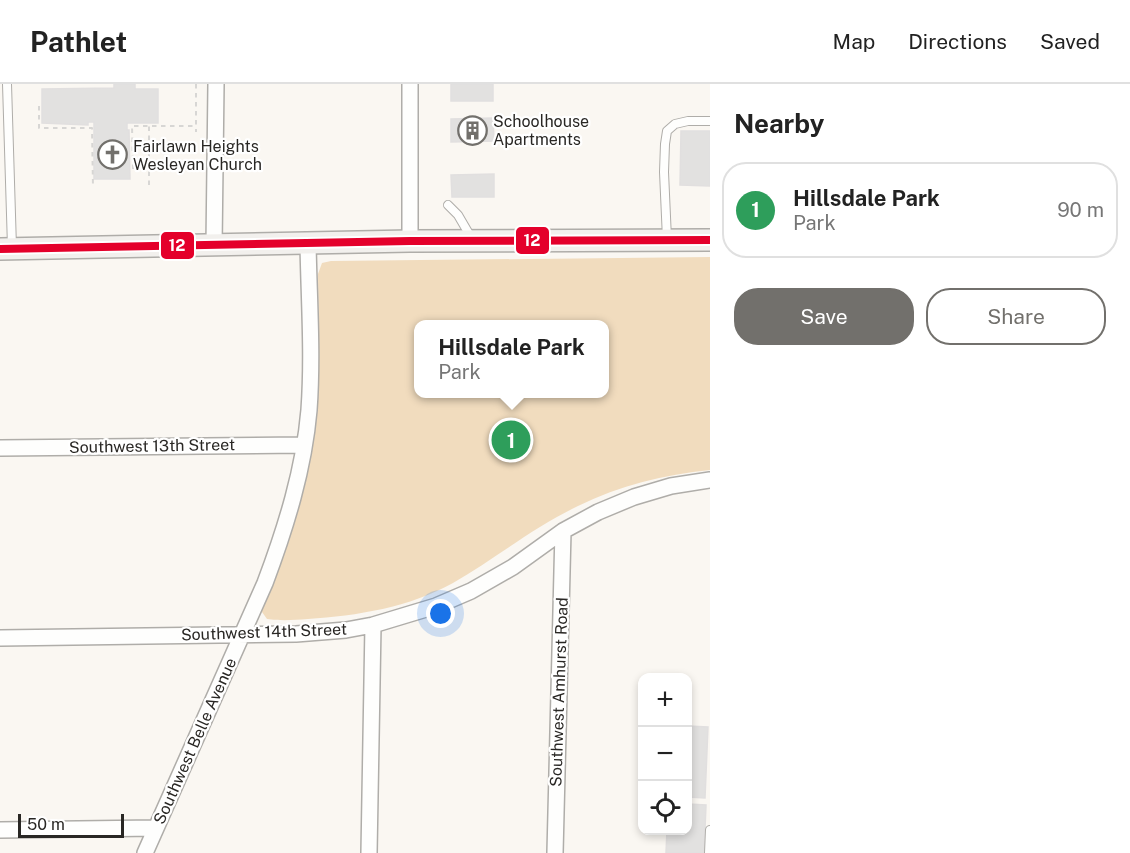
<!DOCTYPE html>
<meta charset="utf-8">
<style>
body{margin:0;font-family:"Public Sans",sans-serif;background:#f2f2f2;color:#222}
.controls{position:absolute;right:18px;bottom:18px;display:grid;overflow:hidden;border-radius:12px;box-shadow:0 3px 9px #0003}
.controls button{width:54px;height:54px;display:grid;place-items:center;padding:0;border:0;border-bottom:2px solid #e0e0e0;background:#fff;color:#222;font:30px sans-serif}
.scale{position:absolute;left:18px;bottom:15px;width:106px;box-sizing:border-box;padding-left:6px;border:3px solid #292724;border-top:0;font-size:16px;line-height:21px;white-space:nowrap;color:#292724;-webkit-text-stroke:4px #fff;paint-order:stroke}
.you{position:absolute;left:441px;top:530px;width:21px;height:21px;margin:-15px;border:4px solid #fff;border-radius:50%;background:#1a73e8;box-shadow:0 0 0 9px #1a73e833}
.badge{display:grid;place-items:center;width:39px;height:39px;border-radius:50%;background:#72706c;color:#fff;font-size:20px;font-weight:700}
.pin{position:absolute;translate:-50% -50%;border:3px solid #fff;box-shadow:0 2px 6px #0006}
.popup{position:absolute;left:414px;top:236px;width:195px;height:78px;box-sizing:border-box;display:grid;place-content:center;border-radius:12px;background:#fff;filter:drop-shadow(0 2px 4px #0005);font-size:20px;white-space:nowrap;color:#767676}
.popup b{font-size:22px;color:#222}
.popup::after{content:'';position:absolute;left:50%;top:100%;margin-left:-12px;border:12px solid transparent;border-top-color:#fff}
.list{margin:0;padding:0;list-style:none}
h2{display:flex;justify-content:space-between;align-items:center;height:78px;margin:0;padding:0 24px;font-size:26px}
h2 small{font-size:20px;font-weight:400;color:#767676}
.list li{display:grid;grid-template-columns:39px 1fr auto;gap:18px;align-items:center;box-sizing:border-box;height:96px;margin:0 12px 12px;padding:0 12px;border:2px solid #e0e0e0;border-radius:24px}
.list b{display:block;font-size:22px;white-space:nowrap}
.list p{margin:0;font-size:20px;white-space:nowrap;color:#767676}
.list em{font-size:20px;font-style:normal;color:#767676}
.actions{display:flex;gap:12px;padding:18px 24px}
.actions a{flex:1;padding:14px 0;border:2px solid #72706c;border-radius:24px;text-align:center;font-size:21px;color:#72706c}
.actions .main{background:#72706c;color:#fff}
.icon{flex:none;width:33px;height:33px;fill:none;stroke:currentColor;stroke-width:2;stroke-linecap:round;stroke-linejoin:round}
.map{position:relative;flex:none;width:710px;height:769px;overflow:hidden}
header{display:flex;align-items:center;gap:36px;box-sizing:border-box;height:84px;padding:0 30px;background:#fff;border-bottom:2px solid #e0e0e0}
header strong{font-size:28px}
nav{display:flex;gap:33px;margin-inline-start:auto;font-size:21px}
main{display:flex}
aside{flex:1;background:#fff}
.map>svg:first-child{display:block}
.green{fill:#f1dcbe;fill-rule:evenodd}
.building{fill:#e2e1e0;stroke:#e1dfdf;stroke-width:1.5}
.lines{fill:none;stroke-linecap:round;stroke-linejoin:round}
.lane-casing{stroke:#afada9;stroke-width:10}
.street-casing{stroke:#afada9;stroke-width:18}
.secondary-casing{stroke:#afada9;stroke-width:24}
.path{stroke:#d7d6d4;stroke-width:2;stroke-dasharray:4.5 4.5;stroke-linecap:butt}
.lane{stroke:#fefefd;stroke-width:8}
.street{stroke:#fefefd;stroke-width:15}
.secondary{stroke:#f2f0ed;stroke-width:21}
.bus-1-casing{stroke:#fff;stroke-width:12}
.bus-1{stroke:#e4002b;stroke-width:8}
.labels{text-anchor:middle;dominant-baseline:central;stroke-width:4.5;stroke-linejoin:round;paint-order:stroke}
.poi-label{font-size:16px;fill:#292724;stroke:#fff;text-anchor:start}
.street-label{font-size:16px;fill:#292724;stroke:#fff}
.line-badge{stroke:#fff;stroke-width:2}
.badge-label{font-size:16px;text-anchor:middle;font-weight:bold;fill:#fff}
</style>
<header>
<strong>Pathlet</strong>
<nav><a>Map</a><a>Directions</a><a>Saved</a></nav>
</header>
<main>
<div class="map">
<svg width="710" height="769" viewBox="0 0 710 769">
<rect width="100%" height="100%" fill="#faf7f2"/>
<path class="green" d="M710 173V386C664 391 620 401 578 422 534 443 496 474 453 499 410 523 357 532 308 535 294 536 281 537 267 535L262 528V521C277 481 295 442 304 400 319 330 319 261 318 190L322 179 331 177ZM418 240H604V310H418Z"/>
<path class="building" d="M114 0H135V5H158V39H127V46H129L130 95H94V38H88V41L42 39V5L114 4Z
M451 0H493V17H451Z
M493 34 494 57 451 58V35Z
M681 47H710V102L680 101Z
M494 90V113H452L451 91Z
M688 642 708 643 705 714 688 713Z
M688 720 706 721 704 769H666L667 746H688Z"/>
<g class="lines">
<defs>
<path id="lane" d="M7 0 12 163
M448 121 458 131 472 155
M667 155 664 88 665 60 667 47 675 40 688 37H710
M709 769 710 746"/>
<path id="street" d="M410 0V157
M214 162 216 0
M0 364 304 361
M0 554 296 550 346 546 373 541 436 522 471 507 513 483 563 447 598 428 634 413 671 402 710 396
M0 746 156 744
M145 769 265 499C286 443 304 385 309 326 313 271 309 215 308 160
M369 769 373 541
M555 769 563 447"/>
<path id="secondary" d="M0 165 410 157 710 156"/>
</defs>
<use href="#lane" class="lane-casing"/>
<use href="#street" class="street-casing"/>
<use href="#secondary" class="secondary-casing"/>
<path class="path" d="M196 0V48
M39 22V44H92L93 103
M133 85 132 42H196
M149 101V42"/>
<use href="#lane" class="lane"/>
<use href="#street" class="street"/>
<use href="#secondary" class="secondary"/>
<defs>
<path id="bus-1" d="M0 165 410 157 710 156"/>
</defs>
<use href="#bus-1" class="bus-1-casing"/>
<use href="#bus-1" class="bus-1"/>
</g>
<defs>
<symbol id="building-ring" viewBox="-11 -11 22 22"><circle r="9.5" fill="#fff" stroke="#72706c" stroke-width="1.5"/><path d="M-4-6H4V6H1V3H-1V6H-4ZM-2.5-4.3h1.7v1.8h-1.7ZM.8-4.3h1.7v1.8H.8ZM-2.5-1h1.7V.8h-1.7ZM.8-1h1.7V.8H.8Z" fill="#72706c"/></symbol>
<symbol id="church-ring" viewBox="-11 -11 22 22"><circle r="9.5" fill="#fff" stroke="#72706c" stroke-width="1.5"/><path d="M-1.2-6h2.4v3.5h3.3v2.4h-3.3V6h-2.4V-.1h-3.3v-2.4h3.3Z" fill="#72706c"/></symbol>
</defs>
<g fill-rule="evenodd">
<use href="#building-ring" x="456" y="30" width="33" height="33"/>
<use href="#church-ring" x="96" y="54" width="33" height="33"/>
</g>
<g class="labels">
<g class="poi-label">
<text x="493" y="37">Schoolhouse<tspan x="493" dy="18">Apartments</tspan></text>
<text x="133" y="62">Fairlawn Heights<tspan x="133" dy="18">Wesleyan Church</tspan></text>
</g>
<g class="street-label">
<text transform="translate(152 362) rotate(-1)">Southwest 13th Street</text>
<text transform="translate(264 548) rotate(-2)">Southwest 14th Street</text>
<text transform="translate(559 608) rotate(-88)">Southwest Amhurst Road</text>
<text transform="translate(195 657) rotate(-66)">Southwest Belle Avenue</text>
</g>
</g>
<g class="line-badge">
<rect x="515" y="142" width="35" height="29" rx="6" fill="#e4002b"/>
<rect x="160" y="147" width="35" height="29" rx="6" fill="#e4002b"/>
</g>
<g class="badge-label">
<text x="532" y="162">12</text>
<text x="177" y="167">12</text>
</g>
</svg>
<div class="controls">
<button>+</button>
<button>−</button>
<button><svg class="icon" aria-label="locate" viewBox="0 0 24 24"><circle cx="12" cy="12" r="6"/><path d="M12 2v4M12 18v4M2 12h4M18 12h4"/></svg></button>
</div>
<div class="scale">50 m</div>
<div class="you"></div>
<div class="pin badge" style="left:511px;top:356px;background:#2e9e5b">1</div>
<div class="popup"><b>Hillsdale Park</b>Park</div>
</div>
<aside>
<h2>Nearby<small></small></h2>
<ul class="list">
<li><span class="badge" style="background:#2e9e5b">1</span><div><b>Hillsdale Park</b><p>Park</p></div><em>90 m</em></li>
</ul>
<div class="actions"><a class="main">Save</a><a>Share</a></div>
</aside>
</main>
